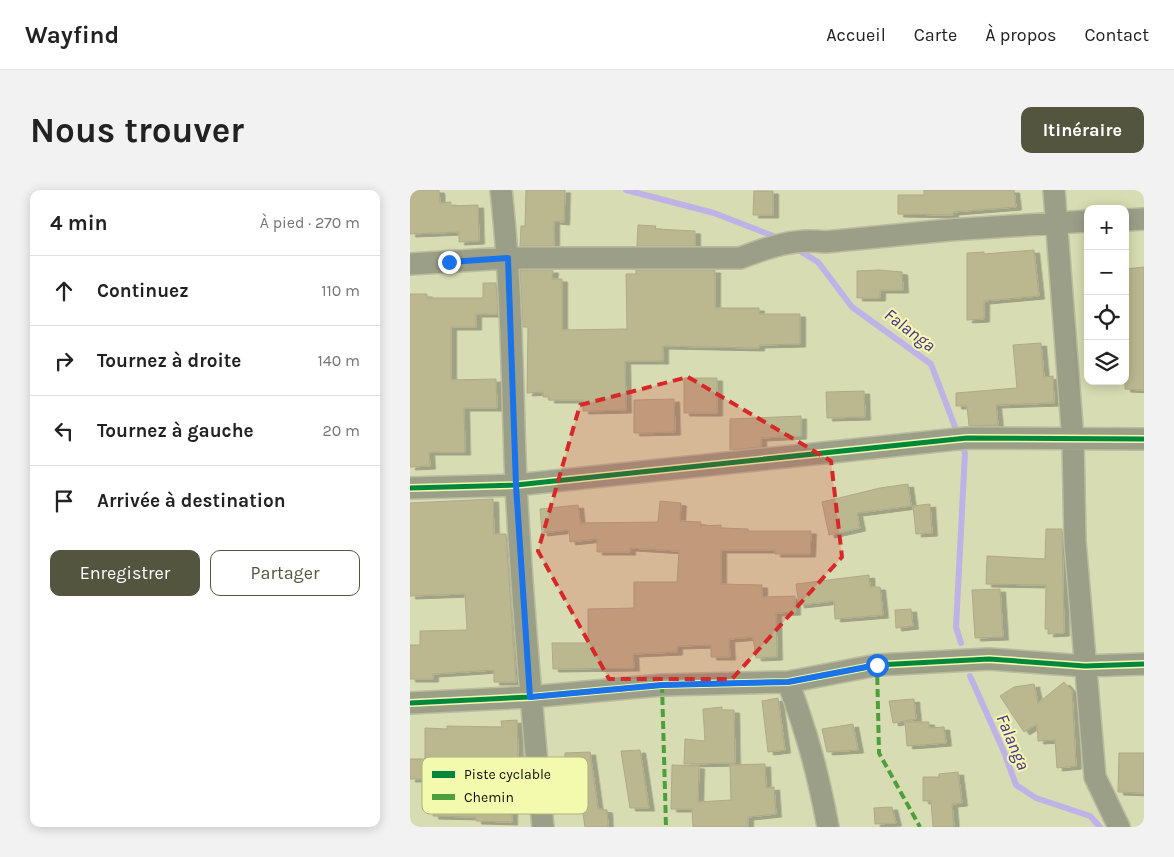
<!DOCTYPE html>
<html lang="fr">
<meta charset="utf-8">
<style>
body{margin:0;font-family:Karla,sans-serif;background:#f2f2f2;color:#222}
.controls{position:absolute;right:15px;top:15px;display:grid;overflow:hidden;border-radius:10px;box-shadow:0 2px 12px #0003}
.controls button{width:45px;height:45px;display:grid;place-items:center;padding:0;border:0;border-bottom:1px solid #e0e0e0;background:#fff;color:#222;font:25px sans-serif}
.stop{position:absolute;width:15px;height:15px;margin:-11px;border:4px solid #1a73e8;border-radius:50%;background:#fff}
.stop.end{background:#1a73e8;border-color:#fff;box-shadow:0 1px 5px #0008}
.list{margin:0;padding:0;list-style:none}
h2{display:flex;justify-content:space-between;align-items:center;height:65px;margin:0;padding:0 20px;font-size:21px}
h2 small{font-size:16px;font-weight:400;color:#767676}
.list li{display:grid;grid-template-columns:32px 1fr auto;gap:15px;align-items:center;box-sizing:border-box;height:70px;padding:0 20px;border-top:1px solid #e0e0e0}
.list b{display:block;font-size:19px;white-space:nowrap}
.list em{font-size:16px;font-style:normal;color:#767676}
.actions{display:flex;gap:10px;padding:15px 20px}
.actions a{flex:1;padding:11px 0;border:1px solid #53553e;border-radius:10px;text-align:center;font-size:18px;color:#53553e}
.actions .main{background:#53553e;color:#fff}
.icon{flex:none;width:28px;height:28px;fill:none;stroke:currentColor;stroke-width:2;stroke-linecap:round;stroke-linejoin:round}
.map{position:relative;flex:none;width:734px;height:637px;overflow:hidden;border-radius:10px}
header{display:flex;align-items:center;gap:30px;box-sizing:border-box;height:70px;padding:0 25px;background:#fff;border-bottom:1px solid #e0e0e0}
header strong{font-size:24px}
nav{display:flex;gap:28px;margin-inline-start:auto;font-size:18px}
.intro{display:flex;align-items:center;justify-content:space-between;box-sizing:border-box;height:120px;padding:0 30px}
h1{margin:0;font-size:35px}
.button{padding:12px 22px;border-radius:10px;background:#53553e;color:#fff;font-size:18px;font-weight:700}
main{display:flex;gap:30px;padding:0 30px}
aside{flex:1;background:#fff;border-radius:10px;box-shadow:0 2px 12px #0003}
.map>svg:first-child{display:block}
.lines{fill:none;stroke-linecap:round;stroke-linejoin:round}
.stream{stroke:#beb2e6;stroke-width:6}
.building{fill:#bbb78f;stroke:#adaa89;filter:url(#shadow)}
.minor-casing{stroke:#b9bc9d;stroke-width:24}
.minor{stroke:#9c9f88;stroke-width:21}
.quiet{stroke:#4d9f3c;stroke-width:4;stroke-dasharray:8 4;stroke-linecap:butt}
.cycleway-casing{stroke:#f3faae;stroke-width:8}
.cycleway{stroke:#00873e;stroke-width:5}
.route{stroke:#1a73e8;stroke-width:6}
.marked{fill:#d62828;fill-opacity:0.2;stroke:#d62828;stroke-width:4;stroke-dasharray:10 6;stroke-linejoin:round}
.labels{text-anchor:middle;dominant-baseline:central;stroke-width:4;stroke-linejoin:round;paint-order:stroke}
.water-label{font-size:18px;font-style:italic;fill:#4f2d96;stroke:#f3faae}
.key{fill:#f3faae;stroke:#aeb37a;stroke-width:1}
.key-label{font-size:14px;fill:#0c0d00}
</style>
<header>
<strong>Wayfind</strong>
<nav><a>Accueil</a><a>Carte</a><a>À propos</a><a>Contact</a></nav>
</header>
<div class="intro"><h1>Nous trouver</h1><a class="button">Itinéraire</a></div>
<main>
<aside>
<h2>4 min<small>À pied · 270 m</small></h2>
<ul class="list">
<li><svg class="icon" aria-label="ahead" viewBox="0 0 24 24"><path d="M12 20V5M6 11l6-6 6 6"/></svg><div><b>Continuez</b></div><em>110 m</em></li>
<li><svg class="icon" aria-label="right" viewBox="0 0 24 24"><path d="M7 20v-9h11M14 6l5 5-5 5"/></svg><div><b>Tournez à droite</b></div><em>140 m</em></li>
<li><svg class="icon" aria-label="left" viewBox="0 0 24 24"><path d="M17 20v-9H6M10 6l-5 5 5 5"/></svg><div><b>Tournez à gauche</b></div><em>20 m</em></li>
<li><svg class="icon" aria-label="arrive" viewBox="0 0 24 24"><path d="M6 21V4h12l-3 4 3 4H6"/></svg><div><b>Arrivée à destination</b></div></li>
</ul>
<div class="actions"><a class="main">Enregistrer</a><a>Partager</a></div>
</aside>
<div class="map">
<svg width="734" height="637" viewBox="0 0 734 637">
<defs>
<filter id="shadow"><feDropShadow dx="5.5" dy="3" stdDeviation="0" flood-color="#0004"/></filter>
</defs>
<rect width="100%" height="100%" fill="#d8dcb2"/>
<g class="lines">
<path class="stream" d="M216 0 304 23 371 49
M385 58 408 72 442 117 521 174 555 263 546 437 551 453
M560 486 594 562 606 595 626 608 680 626 690 637"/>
</g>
<path class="building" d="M0 0H29L30 13 41 12V16L68 15 69 51 49 52V42L0 44Z
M116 0H155L154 32 144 31V56H110L111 36H115Z
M514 0H604L606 17 543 22V25L488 24V5H514Z
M344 1H363V25H343Z
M228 35 246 36 245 39 285 41V56H227Z
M624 60 629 106 574 111V129L557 130V63L574 62V64Z
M734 77V200L715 199V79Z
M110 80H143L142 89H152V140L217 139 216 84H226V80H305V118H349V124H390V154L349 155V158L253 156V171H215L216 220 173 221V210H139V207H133V202L117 203 118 137H113Z
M469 80 492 82 493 100H470V108H447V81Z
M73 93H86L88 124H66V137H41V190L86 189 87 218H54L55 262H19L20 276 0 277V104H17V108H73Z
M631 153 634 187 643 186 644 213 586 215 588 235 559 236 557 216H546V203L607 198 603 155Z
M274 188H307V223H274Z
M454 201 455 227 417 228 416 202Z
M264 209 265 242 224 243V210Z
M391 226V246L351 248V257L320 260V229Z
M498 294 501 316 447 323 450 338 419 345 412 312 470 298Z
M83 309 84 344H96L106 492H84V480L23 484V489H0V455H10V441L57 440 55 404 0 406V313Z
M250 311 271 313 270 331 291 332 290 336 311 335V338L338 339V341H401L400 364H365V360H311V394L352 395V407L385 406V422L366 423 367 467 346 468 343 447 319 449 320 467H301V455L267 456V462L223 464 224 478 143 479 142 453H178V419L224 418V392H267L269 361 220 358V362H187V349L160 352 159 340 132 343 130 319 168 315 170 333 248 332Z
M520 314 522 343 506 344 503 316Z
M636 339H652L654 443 638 444V439H635L636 395 576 394 577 366 635 369Z
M459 385 460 397H470L473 425 425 429 424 411 389 415 386 394Z
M590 399 593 447 565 448 562 400Z
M501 419 503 436 486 438 485 420Z
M654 492 662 501 666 576 647 578 645 550 628 551 627 534 614 542 590 506 604 497 624 494 628 513Z
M368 508 375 560 358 562 352 511Z
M504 509 506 529 483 533 479 511Z
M312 517V520H324L325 573 274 574 275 549 295 551 293 519Z
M107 530 109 601H102V632L66 631V627L23 626 24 589H0V569H15V538L37 539V536L92 537 91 531Z
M495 532H519V538L534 537 536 553 497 556Z
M443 534 448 560 417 562 412 539Z
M230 560 239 618H220L211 561Z
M180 562 188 619 197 620 198 637H175L169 597 154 596 155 563Z
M709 563H734V603L708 602Z
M355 574 356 598 364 597 366 624 338 627V637H283L282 619H261L262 575 289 576 288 612 321 610 320 575Z
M548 582 552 613 542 614 544 637H523L521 611H513V587H529V584Z
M482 617 486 633 465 634 464 618Z"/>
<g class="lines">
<defs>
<path id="minor" d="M91 0C102 98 102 196 106 294 112 409 122 523 133 637
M644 0 663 250 665 351 685 587 709 637
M715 30 734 29
M0 74 98 68H330C359 57 384 48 415 52L539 40 678 31
M0 298 106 295 557 248 734 249
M378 492C397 543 408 583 418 637
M0 513 120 507 252 495 378 492 467 475 579 469 675 476 734 474"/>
</defs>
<use href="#minor" class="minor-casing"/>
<use href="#minor" class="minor"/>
<path class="quiet" d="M467 475 469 563 510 637
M252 495 256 637"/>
<defs>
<path id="cycleway" d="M0 298 106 295 557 248 734 249
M0 513 120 507 252 495 378 492 467 475 579 469 675 476 734 474"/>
</defs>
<use href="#cycleway" class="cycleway-casing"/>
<use href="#cycleway" class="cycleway"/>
</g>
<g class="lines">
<path class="route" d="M39 72 98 68 106 295 120 507 252 495 378 492 467 475"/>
</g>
<path class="marked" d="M278 187 421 271 432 367 322 489H199L128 361 170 215Z"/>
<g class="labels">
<g class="water-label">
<text transform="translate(500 140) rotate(37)">Falanga</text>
<text transform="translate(603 552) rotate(67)">Falanga</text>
</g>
</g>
<rect x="12" y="567" width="166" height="57" rx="8" class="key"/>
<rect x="22" y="581" width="23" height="7" fill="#00873e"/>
<rect x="22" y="604" width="23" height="6" fill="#4d9f3c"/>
<g class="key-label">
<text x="54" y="589">Piste cyclable</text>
<text x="54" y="612">Chemin</text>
</g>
</svg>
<div class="controls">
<button>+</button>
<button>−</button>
<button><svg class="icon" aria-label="locate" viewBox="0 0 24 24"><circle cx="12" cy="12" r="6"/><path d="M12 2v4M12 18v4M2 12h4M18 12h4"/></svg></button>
<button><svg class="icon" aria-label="layers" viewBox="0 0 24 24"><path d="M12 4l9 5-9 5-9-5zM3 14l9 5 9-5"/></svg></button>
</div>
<div class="stop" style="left:467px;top:475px"></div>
<div class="stop end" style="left:39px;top:72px"></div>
</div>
</main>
